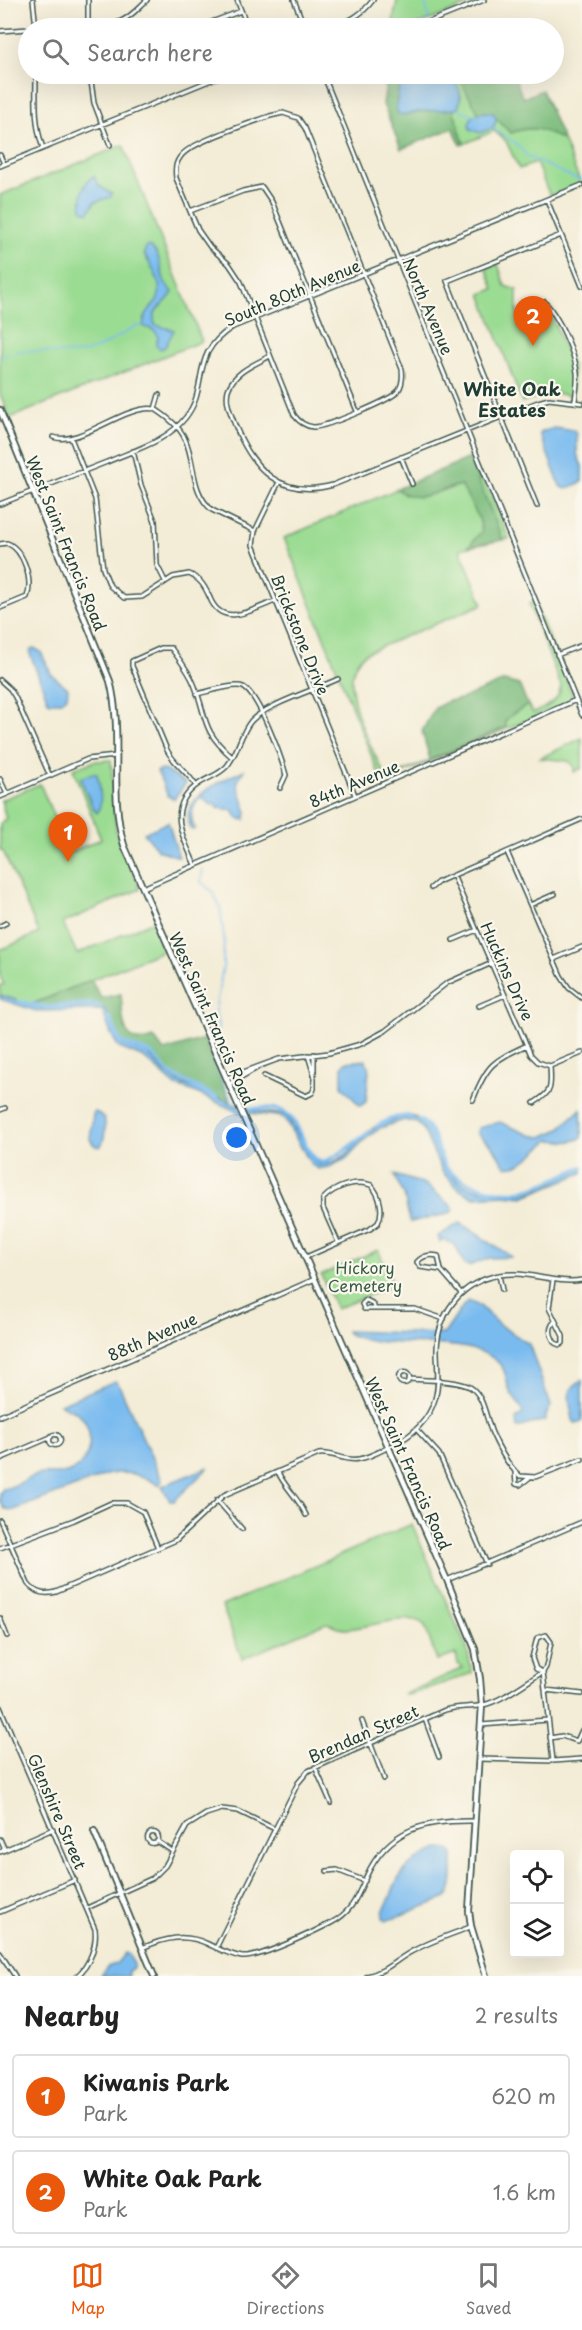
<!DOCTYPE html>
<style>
body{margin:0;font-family:"Playpen Sans",sans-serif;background:#f6f6f6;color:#222}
.controls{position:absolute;right:18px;bottom:18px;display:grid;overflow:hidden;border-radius:6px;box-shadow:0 6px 24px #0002}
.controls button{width:54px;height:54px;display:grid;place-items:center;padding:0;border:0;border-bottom:2px solid #e0e0e0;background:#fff;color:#222;font:30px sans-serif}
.you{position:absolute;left:237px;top:1138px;width:21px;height:21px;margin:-15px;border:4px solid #fff;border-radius:50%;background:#1a73e8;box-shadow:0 0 0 9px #1a73e833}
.badge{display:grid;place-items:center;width:39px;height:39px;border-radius:50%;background:#ea580c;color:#fff;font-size:20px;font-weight:700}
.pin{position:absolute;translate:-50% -50px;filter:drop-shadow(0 2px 3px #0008)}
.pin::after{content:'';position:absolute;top:32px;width:21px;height:18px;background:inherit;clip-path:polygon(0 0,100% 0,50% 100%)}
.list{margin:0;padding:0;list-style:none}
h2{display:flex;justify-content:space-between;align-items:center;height:78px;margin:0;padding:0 24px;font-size:26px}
h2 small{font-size:20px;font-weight:400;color:#767676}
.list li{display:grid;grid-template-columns:39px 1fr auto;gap:18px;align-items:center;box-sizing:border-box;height:84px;margin:0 12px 12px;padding:0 12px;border:2px solid #e0e0e0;border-radius:6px}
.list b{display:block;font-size:22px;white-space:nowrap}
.list p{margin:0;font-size:20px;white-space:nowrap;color:#767676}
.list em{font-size:20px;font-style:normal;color:#767676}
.icon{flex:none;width:33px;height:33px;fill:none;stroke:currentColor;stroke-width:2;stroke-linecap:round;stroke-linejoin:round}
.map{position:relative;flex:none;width:582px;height:1976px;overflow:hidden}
.search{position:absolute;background:#fff;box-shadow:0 6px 24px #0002;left:18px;right:18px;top:18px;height:66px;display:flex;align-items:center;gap:15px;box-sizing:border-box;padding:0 21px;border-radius:33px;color:#767676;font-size:22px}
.sheet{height:270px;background:#fff}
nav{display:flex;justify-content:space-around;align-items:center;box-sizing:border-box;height:84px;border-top:2px solid #e0e0e0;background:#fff;font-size:16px;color:#767676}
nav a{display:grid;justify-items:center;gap:3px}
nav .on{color:#ea580c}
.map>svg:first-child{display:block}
.green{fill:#9bdc93;stroke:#5d8c64;stroke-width:1.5}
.forest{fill:#7cbc7d;stroke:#4e7c58;stroke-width:1.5}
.water{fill:#7abbef;stroke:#4c7c92;stroke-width:1.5}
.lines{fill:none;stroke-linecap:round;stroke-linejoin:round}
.stream{stroke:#7abbef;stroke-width:1.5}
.canal{stroke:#7abbef;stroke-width:4}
.street-casing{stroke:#3f574c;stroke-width:6}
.secondary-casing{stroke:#3f574c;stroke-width:8}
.street{stroke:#fff;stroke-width:3}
.secondary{stroke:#fff;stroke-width:4.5}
.labels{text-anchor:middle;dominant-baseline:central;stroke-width:4.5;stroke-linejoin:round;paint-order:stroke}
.street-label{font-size:16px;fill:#1f3d34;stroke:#fbf7ec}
.park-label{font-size:16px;fill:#385d47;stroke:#fbf7ec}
.neighbourhood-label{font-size:18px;font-weight:bold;fill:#1f3d34;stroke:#fbf7ec}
</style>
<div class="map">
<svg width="582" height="1976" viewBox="0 0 582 1976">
<rect width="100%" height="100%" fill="#fbf7ec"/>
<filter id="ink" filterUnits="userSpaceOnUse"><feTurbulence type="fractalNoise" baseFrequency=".0167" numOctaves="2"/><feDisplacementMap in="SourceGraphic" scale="12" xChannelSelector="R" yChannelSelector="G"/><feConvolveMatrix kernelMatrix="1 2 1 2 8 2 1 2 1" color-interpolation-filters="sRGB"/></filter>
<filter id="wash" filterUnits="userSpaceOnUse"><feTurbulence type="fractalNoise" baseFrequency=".008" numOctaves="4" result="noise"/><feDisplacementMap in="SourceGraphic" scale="24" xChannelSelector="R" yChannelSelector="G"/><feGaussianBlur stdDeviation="1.35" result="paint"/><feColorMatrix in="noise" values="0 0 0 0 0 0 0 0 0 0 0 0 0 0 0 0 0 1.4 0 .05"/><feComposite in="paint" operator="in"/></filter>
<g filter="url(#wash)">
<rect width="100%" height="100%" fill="#f3ecd6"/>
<path class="green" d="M397 0H480L410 28H392Z
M446 74H457L479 114 474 117 493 128 497 119 511 133C534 125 542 129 563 140L581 184 550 196 536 163 519 169 506 141 494 131 464 144 453 109 458 108 461 96 453 79Z
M123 145 202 341 10 418 0 394V195Z
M498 264 505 286 517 290V312L522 323 525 324 550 314 552 317 573 368 571 396 554 393 522 402 481 294 494 289 486 268Z
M469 458 491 495 509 539 503 540Z
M461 485 479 518 482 531 468 547 460 549 483 604 368 652C328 674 373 750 387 779L506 727 505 721 514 713 528 705 533 713C547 707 559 702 561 686L529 604 534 602 573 697 570 702 382 782 284 538 397 489 405 495 446 490Z
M582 738V768L574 772V766L568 761 540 758Z
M111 760 116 832 140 889 63 923 77 954 154 921 167 949 30 1005 0 995V986L4 984 0 977V950L39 933 3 851 0 850V824L6 818 1 800 40 784 69 853 101 839 73 769 95 761Z
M378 1250 394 1285 336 1309 321 1275Z
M412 1524 467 1649 472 1673 413 1694 403 1695 463 1668 458 1664 456 1654 437 1661 425 1626C412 1609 365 1630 344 1629 338 1628 333 1624 326 1623L242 1659 222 1606Z"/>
<path class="forest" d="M388 74H401L396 107 404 115 422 111 453 109 464 144 461 145 453 128 401 149 383 104Z
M457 74H513L523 98 542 90 563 140C542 129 534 125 511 133 501 125 493 110 479 114Z
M469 458 503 540 468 547 482 531 479 518 461 485C438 488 421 507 397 489Z
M504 681 519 685 528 705 514 713 505 721 506 727 430 760 422 731 435 708 448 701 461 699Z
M91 980 101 998 121 994C123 1017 120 1050 154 1038L164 1051 204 1039 230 1102C210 1094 189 1087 171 1077 161 1072 157 1060 147 1054 139 1050 128 1051 122 1044 114 1033 113 1015 102 1007L41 1008 30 1005Z"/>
<path class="water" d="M401 74H447C458 84 464 93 458 108 446 111 435 110 423 111 414 112 407 116 398 114L396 107Z
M484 112 493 113 497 119 493 128 480 133 470 129 469 124 472 116Z
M94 176 99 186 112 194 111 197 95 202 88 213 82 209C81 197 81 183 94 176Z
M149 246C161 253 160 269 164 280 166 285 170 289 173 292 167 306 150 307 155 325L174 330 165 347 161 349 156 346 158 337 155 331 143 326C144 316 148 311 154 304 168 290 152 267 144 254L146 247Z
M554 428 575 431 577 435V454L582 466V482L566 489 560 486 540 434 542 432Z
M34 648 41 652 51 674 68 688 67 697C61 702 54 703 48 701L30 654 31 649Z
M164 770 186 783 174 799 168 796 157 771Z
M244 770 237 783 247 812 245 820 237 818 233 810 218 808 216 805 209 804 202 797C191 806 189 817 195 829L192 830C174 799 222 781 244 770Z
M93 773 97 774C100 784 103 805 97 813L93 808 81 780V778Z
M168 822 179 857 158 850 144 833Z
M0 995 41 1008 94 1006 105 1009 122 1044 148 1054 164 1072 183 1085 197 1088 248 1110 286 1115 314 1159 320 1165C355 1159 351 1141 375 1127 380 1123 386 1123 392 1121 398 1119 404 1115 410 1116 449 1122 423 1198 505 1191 511 1191 516 1195 523 1194 543 1190 564 1176 582 1168V1173L523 1197 504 1195 474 1197 460 1190 443 1173 423 1129 417 1123 404 1120 380 1128 363 1141 346 1159 329 1167 318 1169 311 1164 284 1118 278 1116 238 1112 192 1091 176 1086 144 1058 119 1048 111 1034 102 1010 36 1011 0 999Z
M366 1060 369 1069 366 1102 360 1106 342 1086V1067L345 1062Z
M581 1109 582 1137C573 1144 561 1141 550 1140 536 1149 523 1170 505 1166L494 1148 477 1133 478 1128 500 1122 530 1135 542 1137 558 1130Z
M95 1112C99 1114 102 1114 104 1118 107 1125 104 1143 100 1147L94 1145 90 1139 93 1114Z
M394 1175 425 1184 453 1207V1211L447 1214 410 1222 404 1195Z
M460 1223 512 1257 489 1258 469 1266 464 1264 455 1245 444 1240 440 1242 438 1236Z
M468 1301 480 1306 498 1324 529 1344 551 1406 546 1415V1420L517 1428 516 1419 523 1413C521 1404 512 1398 509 1389 506 1382 507 1374 502 1367 476 1330 383 1354 347 1333L346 1331 444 1334 463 1306Z
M582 1380V1422L575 1423 573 1420C570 1401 563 1391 582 1380Z
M115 1381 118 1383 162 1480 160 1484 158 1485C143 1474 127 1471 109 1474L14 1510 5 1509 0 1501V1493L3 1489C15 1487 25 1479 37 1475 48 1472 59 1476 70 1472 91 1463 96 1432 80 1415 75 1410 65 1409 60 1404Z
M209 1467 174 1501H170L162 1486Z
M439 1849H448L453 1854C452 1868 456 1887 446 1898L386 1921 384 1920C380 1911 387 1906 390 1898 398 1872 413 1858 439 1849Z
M125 1953 128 1954 134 1964 133 1968 128 1971 129 1976H101L107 1967 116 1964Z"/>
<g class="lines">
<path class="stream" d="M424 0 429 16 427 22
M458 108 472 116
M493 128 515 143 528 157 576 179H582
M0 357C28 343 53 357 82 353 98 351 122 334 136 326H143
M203 869 201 882 213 892 220 907 224 937 223 966 215 1012 218 1025 217 1036
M212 1059 233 1104"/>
<path class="canal" d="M19 1002 47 1007 93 1004 101 1007
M109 1017 121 1042 152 1054 170 1074 216 1097
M239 1108C253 1111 268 1105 282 1111 303 1121 301 1154 322 1163L338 1155 368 1133
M419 1120C435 1128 436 1148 443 1163 453 1182 497 1195 517 1192 537 1189 563 1175 582 1167
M377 1126 393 1118 409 1116"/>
</g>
</g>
<g filter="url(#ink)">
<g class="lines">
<defs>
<path id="street" d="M33 0 36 28
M88 0V28
M237 0 248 28
M294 0 305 28
M44 28C68 28 99 32 121 21 131 17 139 7 147 0
M196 28 241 11
M332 28C349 21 362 15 373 0
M414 28 484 0
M0 31 28 29
M36 74C36 99 34 124 43 148
M90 74 94 103 110 145
M323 74 582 715
M90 78 109 74
M283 113 298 118 305 128 402 369C403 377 403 384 398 391 392 400 324 428 313 427 305 426 299 422 294 415L241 282 229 264 210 247 198 230 176 178C175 170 175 163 181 156 191 142 251 123 270 116Z
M0 155 4 164
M0 166 226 74
M547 200 582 286
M190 211 243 191 262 187 272 202 357 411
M545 302C559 318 574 350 577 372 578 381 576 392 575 401
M270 356C255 364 234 372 228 390 225 402 231 414 235 425 253 470 281 499 333 485L538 402 549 399 582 403
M155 409 159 395
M53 437C80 447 124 404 155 409 166 416 180 427 185 439 196 463 190 491 212 510L255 531
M71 438 95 499 103 569 110 586 124 598 142 597 173 577 189 574C201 579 205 587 210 598 222 629 254 609 275 601
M133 451 141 485 155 521 157 565 165 581
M401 457 412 484
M279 482 255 531 253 545 355 795
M0 504C36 490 71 476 107 462 134 450 167 442 186 417 210 386 188 355 233 327L582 185
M537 506 447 281 561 235
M0 544 7 543C24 550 33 580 27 597L0 608
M557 655 582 645
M0 680 10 689 15 697 50 776
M197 694C207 692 235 683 243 687 259 695 281 757 286 775L280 788
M0 779 7 794
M196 786C188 772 174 764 167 750L132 666V661L161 648H171C179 659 189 671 194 684 208 719 200 729 232 757
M0 797 88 759 116 756
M507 852 561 976 569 988 582 998
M195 865C182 835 165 806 200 783 209 777 219 775 227 766 238 753 240 734 251 721 265 705 317 689 338 679
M453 875 531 1055 538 1062 550 1066
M143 888 576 700
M431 888 438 882 582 819
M530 905 555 894
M0 926 6 923
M453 940 477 930
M554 959 582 947
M479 1006 505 995
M308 1055 313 1072
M550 1066 582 1053
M264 1076 306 1096 312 1093 314 1089V1054
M227 1078 279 1059 329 1053 361 1044 385 1031 447 983 492 963
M229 1084 259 1067
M473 1100C487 1064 493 1061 527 1045
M534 1103C553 1091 551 1088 550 1066
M0 1110 5 1108
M306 1257 370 1229 378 1223C384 1211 380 1195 371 1185 356 1179 334 1187 323 1199V1208L338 1242
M441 1270 420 1267 417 1262C423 1255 430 1254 438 1256L441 1270 461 1293
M499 1275 502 1290
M553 1280 549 1308 563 1336V1343L560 1345 555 1343C550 1335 548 1328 555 1321
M375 1309H364L362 1304 366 1300 372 1303 375 1309H415L444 1319
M398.5 1378a5.5 5.5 0 1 1 11 0a5.5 5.5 0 1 1-11 0Z
M409 1379C426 1380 456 1380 470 1387 484 1395 486 1419 492 1433 499 1449 507 1465 520 1476L535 1477 582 1459
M0 1416 315 1279
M417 1430 439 1454 487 1564
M49.5 1440a5.5 5.5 0 1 1 11 0a5.5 5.5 0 1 1-11 0Z
M0 1459 51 1437
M278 1472C285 1488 298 1497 306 1515
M515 1472 516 1484 520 1485 529 1478
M217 1500 242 1529
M0 1520 28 1584C36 1594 45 1595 56 1592L176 1540 224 1495 319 1454C333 1452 345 1462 359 1459 371 1457 382 1450 393 1445 412 1436 429 1420 435 1399 440 1383 437 1366 437 1349 438 1315 459 1286 491 1277 522 1267 551 1285 582 1280
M0 1548 74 1520 111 1503H127L143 1512 158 1548
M447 1580 582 1522
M0 1618 7 1636
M543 1672 553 1761
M545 1690 582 1694
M0 1707 95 1929C97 1945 90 1965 77 1976
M425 1719 439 1757
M362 1721 384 1779
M481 1725 548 1720
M550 1738 562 1736 577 1741 582 1730
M479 1759 553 1761 582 1759
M315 1767 331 1803
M147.5 1838a5.5 5.5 0 1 1 11 0a5.5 5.5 0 1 1-11 0Z
M0 1839 5 1850
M157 1841 172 1851
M0 1852 53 1829
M327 1871 337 1870 365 1881
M87 1908 153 1878 165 1866 187 1826 206 1814 222 1809 238 1811 275 1829
M0 1912 75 1880
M142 1948C165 1938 185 1933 208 1944 219 1949 230 1955 242 1957 258 1959 315 1931 331 1923 352 1912 357 1897 366 1877 388 1828 426 1820 475 1821
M216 1948 298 1783 308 1771 445 1710C458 1706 470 1708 483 1705 502 1701 526 1682 543 1672L546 1667 551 1642 546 1635 537 1638 532 1658 536 1669 543 1672
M0 1953 15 1976
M367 1976C384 1972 394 1962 409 1953 428 1942 450 1935 470 1927"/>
<path id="secondary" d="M0 410 110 681C124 735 108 792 124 845L447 1580 475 1649 480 1679 482 1705 469 1911 471 1926 486 1976
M94 1831 154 1976"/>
</defs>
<use href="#street" class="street-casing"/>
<use href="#secondary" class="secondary-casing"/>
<use href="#street" class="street"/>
<use href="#secondary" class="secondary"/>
</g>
</g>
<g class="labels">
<g class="street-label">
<text transform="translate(292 292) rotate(-23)">South 80th Avenue</text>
<text transform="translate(429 306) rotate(67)">North Avenue</text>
<text transform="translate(67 543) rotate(68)">West Saint Francis Road</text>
<text transform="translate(301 634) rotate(68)">Brickstone Drive</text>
<text transform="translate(354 783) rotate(-23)">84th Avenue</text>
<text transform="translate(508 971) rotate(66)">Huckins Drive</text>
<text transform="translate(213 1018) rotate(66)">West Saint Francis Road</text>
<text transform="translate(152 1336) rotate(-24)">88th Avenue</text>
<text transform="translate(409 1463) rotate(66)">West Saint Francis Road</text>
<text transform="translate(363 1733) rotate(-24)">Brendan Street</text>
<text transform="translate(58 1811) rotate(67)">Glenshire Street</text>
</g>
<g class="park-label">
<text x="365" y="1267">Hickory<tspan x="365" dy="18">Cemetery</tspan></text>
</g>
<g class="neighbourhood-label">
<text x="512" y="388">White Oak<tspan x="512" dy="21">Estates</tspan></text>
</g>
</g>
</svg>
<div class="controls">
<button><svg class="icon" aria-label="locate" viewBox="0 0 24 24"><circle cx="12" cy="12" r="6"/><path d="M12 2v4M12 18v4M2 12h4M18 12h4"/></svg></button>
<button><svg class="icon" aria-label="layers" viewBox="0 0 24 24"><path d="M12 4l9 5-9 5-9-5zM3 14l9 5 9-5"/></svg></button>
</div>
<div class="you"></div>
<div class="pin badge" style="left:68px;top:862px">1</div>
<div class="pin badge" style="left:533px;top:346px">2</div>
<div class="search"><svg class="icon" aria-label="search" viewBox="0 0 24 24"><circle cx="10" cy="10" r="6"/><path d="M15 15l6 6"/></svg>Search here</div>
</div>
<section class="sheet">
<h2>Nearby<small>2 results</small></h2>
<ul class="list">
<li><span class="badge">1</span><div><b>Kiwanis Park</b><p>Park</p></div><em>620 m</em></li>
<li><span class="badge">2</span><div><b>White Oak Park</b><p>Park</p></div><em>1.6 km</em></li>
</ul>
</section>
<nav>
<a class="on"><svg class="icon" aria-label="map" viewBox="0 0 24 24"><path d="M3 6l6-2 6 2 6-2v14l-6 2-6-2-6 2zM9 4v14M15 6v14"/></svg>Map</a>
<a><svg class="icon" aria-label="directions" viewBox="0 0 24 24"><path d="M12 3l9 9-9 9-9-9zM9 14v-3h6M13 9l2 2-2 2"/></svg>Directions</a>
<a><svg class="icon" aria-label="saved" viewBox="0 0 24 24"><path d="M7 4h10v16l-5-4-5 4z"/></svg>Saved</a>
</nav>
